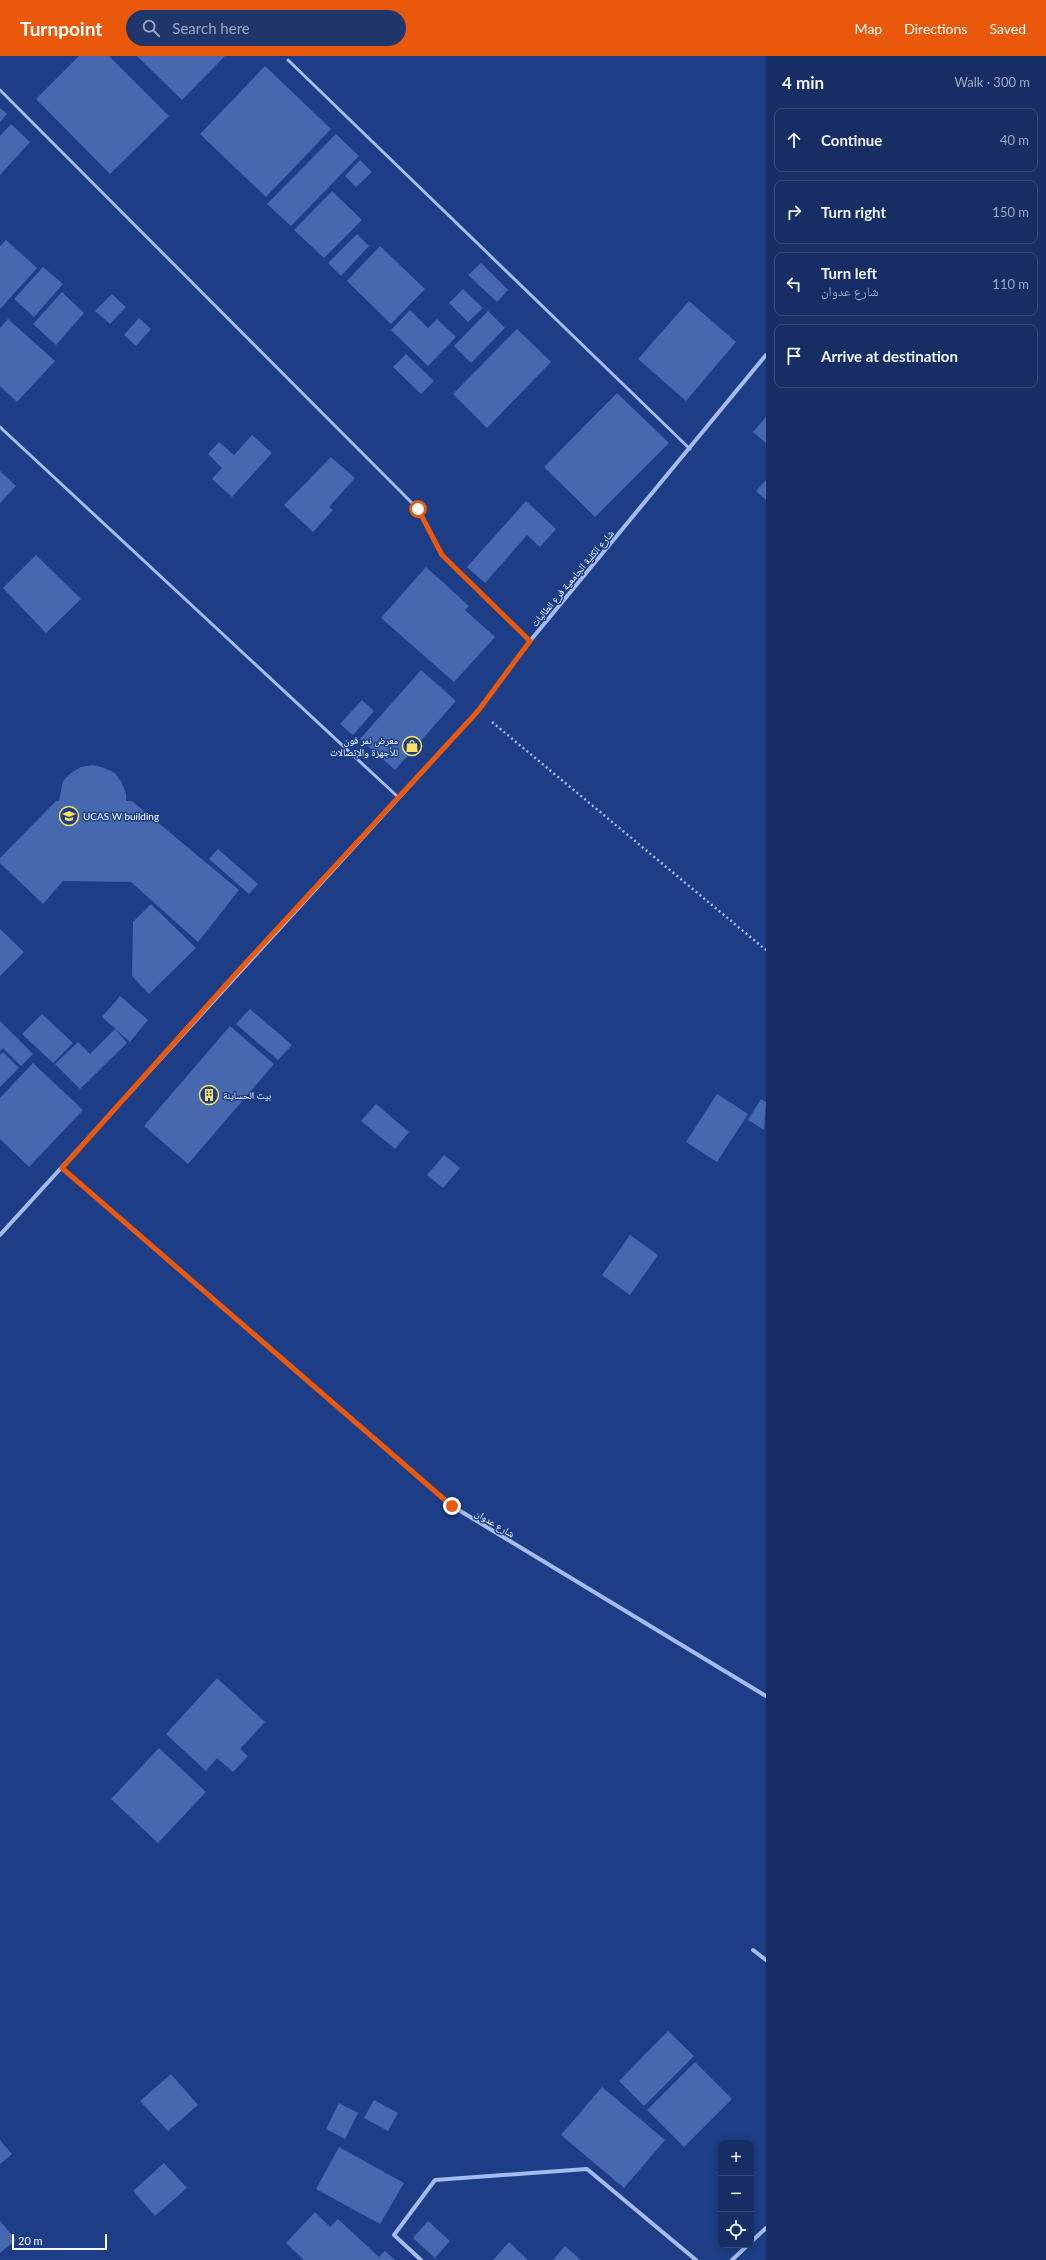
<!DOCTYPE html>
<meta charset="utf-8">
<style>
body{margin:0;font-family:Lato,"Noto Naskh Arabic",sans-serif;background:#1f366a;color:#f1f3f6}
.controls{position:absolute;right:12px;bottom:12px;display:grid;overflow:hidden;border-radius:8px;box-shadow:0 2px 10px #0003}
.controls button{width:36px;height:36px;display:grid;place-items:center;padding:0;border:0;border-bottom:1px solid #354a78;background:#162e64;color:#f1f3f6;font:20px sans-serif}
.scale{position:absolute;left:12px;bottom:10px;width:95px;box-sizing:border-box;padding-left:4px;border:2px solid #fff;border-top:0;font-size:11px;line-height:14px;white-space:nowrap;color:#fff;-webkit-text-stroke:3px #1d3e86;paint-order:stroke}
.stop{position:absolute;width:12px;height:12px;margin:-9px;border:3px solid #ea580c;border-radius:50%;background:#fff}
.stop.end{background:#ea580c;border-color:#fff;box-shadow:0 1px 4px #0008}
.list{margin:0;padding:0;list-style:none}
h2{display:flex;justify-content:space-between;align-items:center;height:52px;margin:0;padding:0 16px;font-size:17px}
h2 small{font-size:13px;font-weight:400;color:#9ea8bf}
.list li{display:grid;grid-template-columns:26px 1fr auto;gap:12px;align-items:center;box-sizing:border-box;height:64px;margin:0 8px 8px;padding:0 8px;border:1px solid #354a78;border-radius:8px}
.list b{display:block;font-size:15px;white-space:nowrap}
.list p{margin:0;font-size:13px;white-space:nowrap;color:#9ea8bf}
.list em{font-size:13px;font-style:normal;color:#9ea8bf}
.icon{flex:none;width:22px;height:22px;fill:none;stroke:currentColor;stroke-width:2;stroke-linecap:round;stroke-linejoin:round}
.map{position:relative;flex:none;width:766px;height:2204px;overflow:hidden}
header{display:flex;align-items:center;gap:24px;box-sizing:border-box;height:56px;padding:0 20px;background:#ea580c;color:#fff}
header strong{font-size:19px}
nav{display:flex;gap:22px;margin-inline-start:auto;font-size:14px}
.search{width:280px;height:36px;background:#1f366a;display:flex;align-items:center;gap:10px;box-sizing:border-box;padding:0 14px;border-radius:22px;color:#9ea8bf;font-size:15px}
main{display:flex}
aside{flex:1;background:#162e64}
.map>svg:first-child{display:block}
.building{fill:#4568ae}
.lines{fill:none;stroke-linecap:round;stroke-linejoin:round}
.path{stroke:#a5bceb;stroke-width:2.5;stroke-dasharray:2 3;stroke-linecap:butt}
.lane{stroke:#a5bceb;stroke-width:3}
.street{stroke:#a5bceb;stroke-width:4}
.route{stroke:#ea580c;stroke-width:5}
.labels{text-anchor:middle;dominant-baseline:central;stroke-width:3;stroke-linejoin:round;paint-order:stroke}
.street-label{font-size:10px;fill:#fff;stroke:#1d3e86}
.poi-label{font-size:10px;fill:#fff;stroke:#1d3e86;text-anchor:start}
</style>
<header>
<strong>Turnpoint</strong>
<div class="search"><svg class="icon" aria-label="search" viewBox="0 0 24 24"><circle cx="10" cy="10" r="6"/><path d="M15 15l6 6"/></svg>Search here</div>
<nav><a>Map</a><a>Directions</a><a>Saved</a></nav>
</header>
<main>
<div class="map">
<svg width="766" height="2204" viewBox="0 0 766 2204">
<rect width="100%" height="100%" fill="#1d3e86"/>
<path class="building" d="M79 0H109L169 60 110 118 36 43Z
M137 0H225L182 44Z
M265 10 331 73 266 141 200 78Z
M0 52 7 58 0 66Z
M11 68 30 86 0 119V80Z
M336 78 359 100 291 170 267 148Z
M360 104 372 116 356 131 345 120Z
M332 135 362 164 324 202 294 174Z
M357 178 369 190 341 220 328 207Z
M6 184 37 212 0 253V190Z
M380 190 425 233 391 268 347 225Z
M481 207 508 234 497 246 468 219Z
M43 211 63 228 34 261 14 243Z
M463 233 483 252 468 266 449 247Z
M62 236 84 257 56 289 33 268Z
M112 238 126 251 110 268 95 255Z
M689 245 736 286 686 345 638 303Z
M410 254 428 272 437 263 456 281 428 310 391 274Z
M488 255 505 272 471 307 454 290Z
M139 262 151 273 136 290 124 279Z
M8 263 55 305 17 346 0 330V272Z
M517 273 551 306 487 372 453 338Z
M406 298 434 325 421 338 393 311Z
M617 337 669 387 595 461 544 411Z
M766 361V387L753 376Z
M252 379 272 397 232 441 212 423 222 412 208 398 219 386 234 399Z
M331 401 355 422 329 451 333 454 313 476 284 449Z
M0 415 16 430 0 447Z
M766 424V444L756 435Z
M526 445 556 473 540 491 527 479 485 527 467 511Z
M36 499 81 543 46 577 3 532Z
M426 511 469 550 465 554 495 581 454 626 381 562Z
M421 614 456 645 395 714 360 683Z
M362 644 374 655 353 679 340 668Z
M93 709 104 712 115 717 122 727 126 738V745H132L239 834 198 886 131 826 63 825 43 848 0 807V802L56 745H59L63 725 71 717 81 711Z
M218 793 258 828 249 838 209 803Z
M151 848 196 892 149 938 132 920 133 866Z
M0 873 24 896 0 920Z
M120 940 148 964 130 986 102 961Z
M250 953 292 989 278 1004 236 968Z
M42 958 73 987 53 1007 22 978Z
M0 965 33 998 21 1010 3 992 0 995Z
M230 970 274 1008 188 1108 144 1070Z
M115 973 127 987 80 1033 55 1008 78 986 90 998Z
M3 996 19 1012 0 1031V999Z
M33 1007 83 1054 29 1111 0 1083V1042Z
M717 1038 748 1058 717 1106 686 1086Z
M761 1043 766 1046 764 1074 748 1064Z
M376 1048 409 1076 395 1093 361 1065Z
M444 1099 460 1112 443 1132 427 1119Z
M630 1179 658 1199 630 1239 602 1219Z
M217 1622 265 1666 240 1693 248 1700 233 1716 217 1702 206 1715 166 1678Z
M159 1692 206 1736 158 1787 111 1743Z
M668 1975 694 2000 644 2050 619 2025Z
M695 2006 732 2043 684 2091 647 2054Z
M171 2018 198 2049 168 2075 140 2045Z
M602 2031 665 2084 624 2132 561 2079Z
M374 2044 398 2057 388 2075 364 2062Z
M339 2047 358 2057 345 2083 326 2073Z
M0 2084 12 2098 0 2108Z
M339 2091 404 2127 380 2168 316 2133Z
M164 2107 187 2132 155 2160 133 2135Z
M315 2156 330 2171 338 2163 379 2201 385 2195 395 2204H304L286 2187Z
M0 2165 16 2184 0 2197Z
M428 2165 450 2185 435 2202 413 2182Z
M509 2186 528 2204H493Z
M565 2190 581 2204H553Z"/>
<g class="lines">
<path class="path" d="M492 666 766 894"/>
<path class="lane" d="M288 4 690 393
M0 34 418 453 442 499 530 585
M0 371 398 741"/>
<path class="street" d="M62 1112 452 1450 766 1640
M0 1179 478 655 530 585 766 299
M753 1894 766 1904
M751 2186 766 2172
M421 2204 394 2179 435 2124 587 2113 696 2204
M732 2204 748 2189"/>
</g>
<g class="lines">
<path class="route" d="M418 453 442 499 530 585 478 655 240 913 62 1112 452 1450"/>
</g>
<defs>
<symbol id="shop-ring" viewBox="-11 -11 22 22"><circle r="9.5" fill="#1d3e86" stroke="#fae163" stroke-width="1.5"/><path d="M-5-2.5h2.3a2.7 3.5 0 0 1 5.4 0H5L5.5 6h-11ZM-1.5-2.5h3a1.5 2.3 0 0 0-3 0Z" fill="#fae163"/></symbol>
<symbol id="university-ring" viewBox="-11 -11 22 22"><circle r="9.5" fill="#1d3e86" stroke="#fae163" stroke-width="1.5"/><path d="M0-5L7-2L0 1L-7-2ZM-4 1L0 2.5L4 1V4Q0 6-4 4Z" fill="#fae163"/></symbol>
<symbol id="building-ring" viewBox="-11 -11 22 22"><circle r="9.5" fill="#1d3e86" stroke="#fae163" stroke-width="1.5"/><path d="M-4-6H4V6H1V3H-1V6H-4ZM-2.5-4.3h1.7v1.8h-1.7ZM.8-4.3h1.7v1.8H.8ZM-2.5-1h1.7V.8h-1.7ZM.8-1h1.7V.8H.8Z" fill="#fae163"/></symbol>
</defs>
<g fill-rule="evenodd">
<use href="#shop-ring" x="401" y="679" width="22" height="22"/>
<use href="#university-ring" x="58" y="749" width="22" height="22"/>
<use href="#building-ring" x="198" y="1028" width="22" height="22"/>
</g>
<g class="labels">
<g class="street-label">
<text transform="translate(572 522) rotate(-50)">شارع الكلية الجامعية فرع الطالبات</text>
<text transform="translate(495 1467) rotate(31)">شارع عدوان</text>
</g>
<g class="poi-label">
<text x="398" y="684" text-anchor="end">معرض نمر فون<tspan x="398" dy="12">للأجهزة والإتصالات</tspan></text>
<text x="83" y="760">UCAS W building</text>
<text x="223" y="1039">بيت الحساينة</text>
</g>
</g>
</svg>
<div class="controls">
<button>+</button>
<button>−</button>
<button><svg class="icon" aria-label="locate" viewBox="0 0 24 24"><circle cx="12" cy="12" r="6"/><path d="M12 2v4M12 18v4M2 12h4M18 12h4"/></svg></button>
</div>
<div class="scale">20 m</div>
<div class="stop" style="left:418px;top:453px"></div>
<div class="stop end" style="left:452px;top:1450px"></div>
</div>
<aside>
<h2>4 min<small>Walk · 300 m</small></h2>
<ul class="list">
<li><svg class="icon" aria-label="ahead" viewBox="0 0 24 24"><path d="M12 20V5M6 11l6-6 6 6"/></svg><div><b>Continue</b></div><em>40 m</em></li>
<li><svg class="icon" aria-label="right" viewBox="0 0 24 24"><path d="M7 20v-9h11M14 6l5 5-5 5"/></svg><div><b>Turn right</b></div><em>150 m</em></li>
<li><svg class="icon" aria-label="left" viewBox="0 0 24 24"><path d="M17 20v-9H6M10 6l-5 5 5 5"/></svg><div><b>Turn left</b><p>شارع عدوان</p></div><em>110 m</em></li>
<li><svg class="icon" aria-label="arrive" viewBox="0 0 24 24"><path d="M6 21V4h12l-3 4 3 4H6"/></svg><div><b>Arrive at destination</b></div></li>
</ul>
</aside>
</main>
